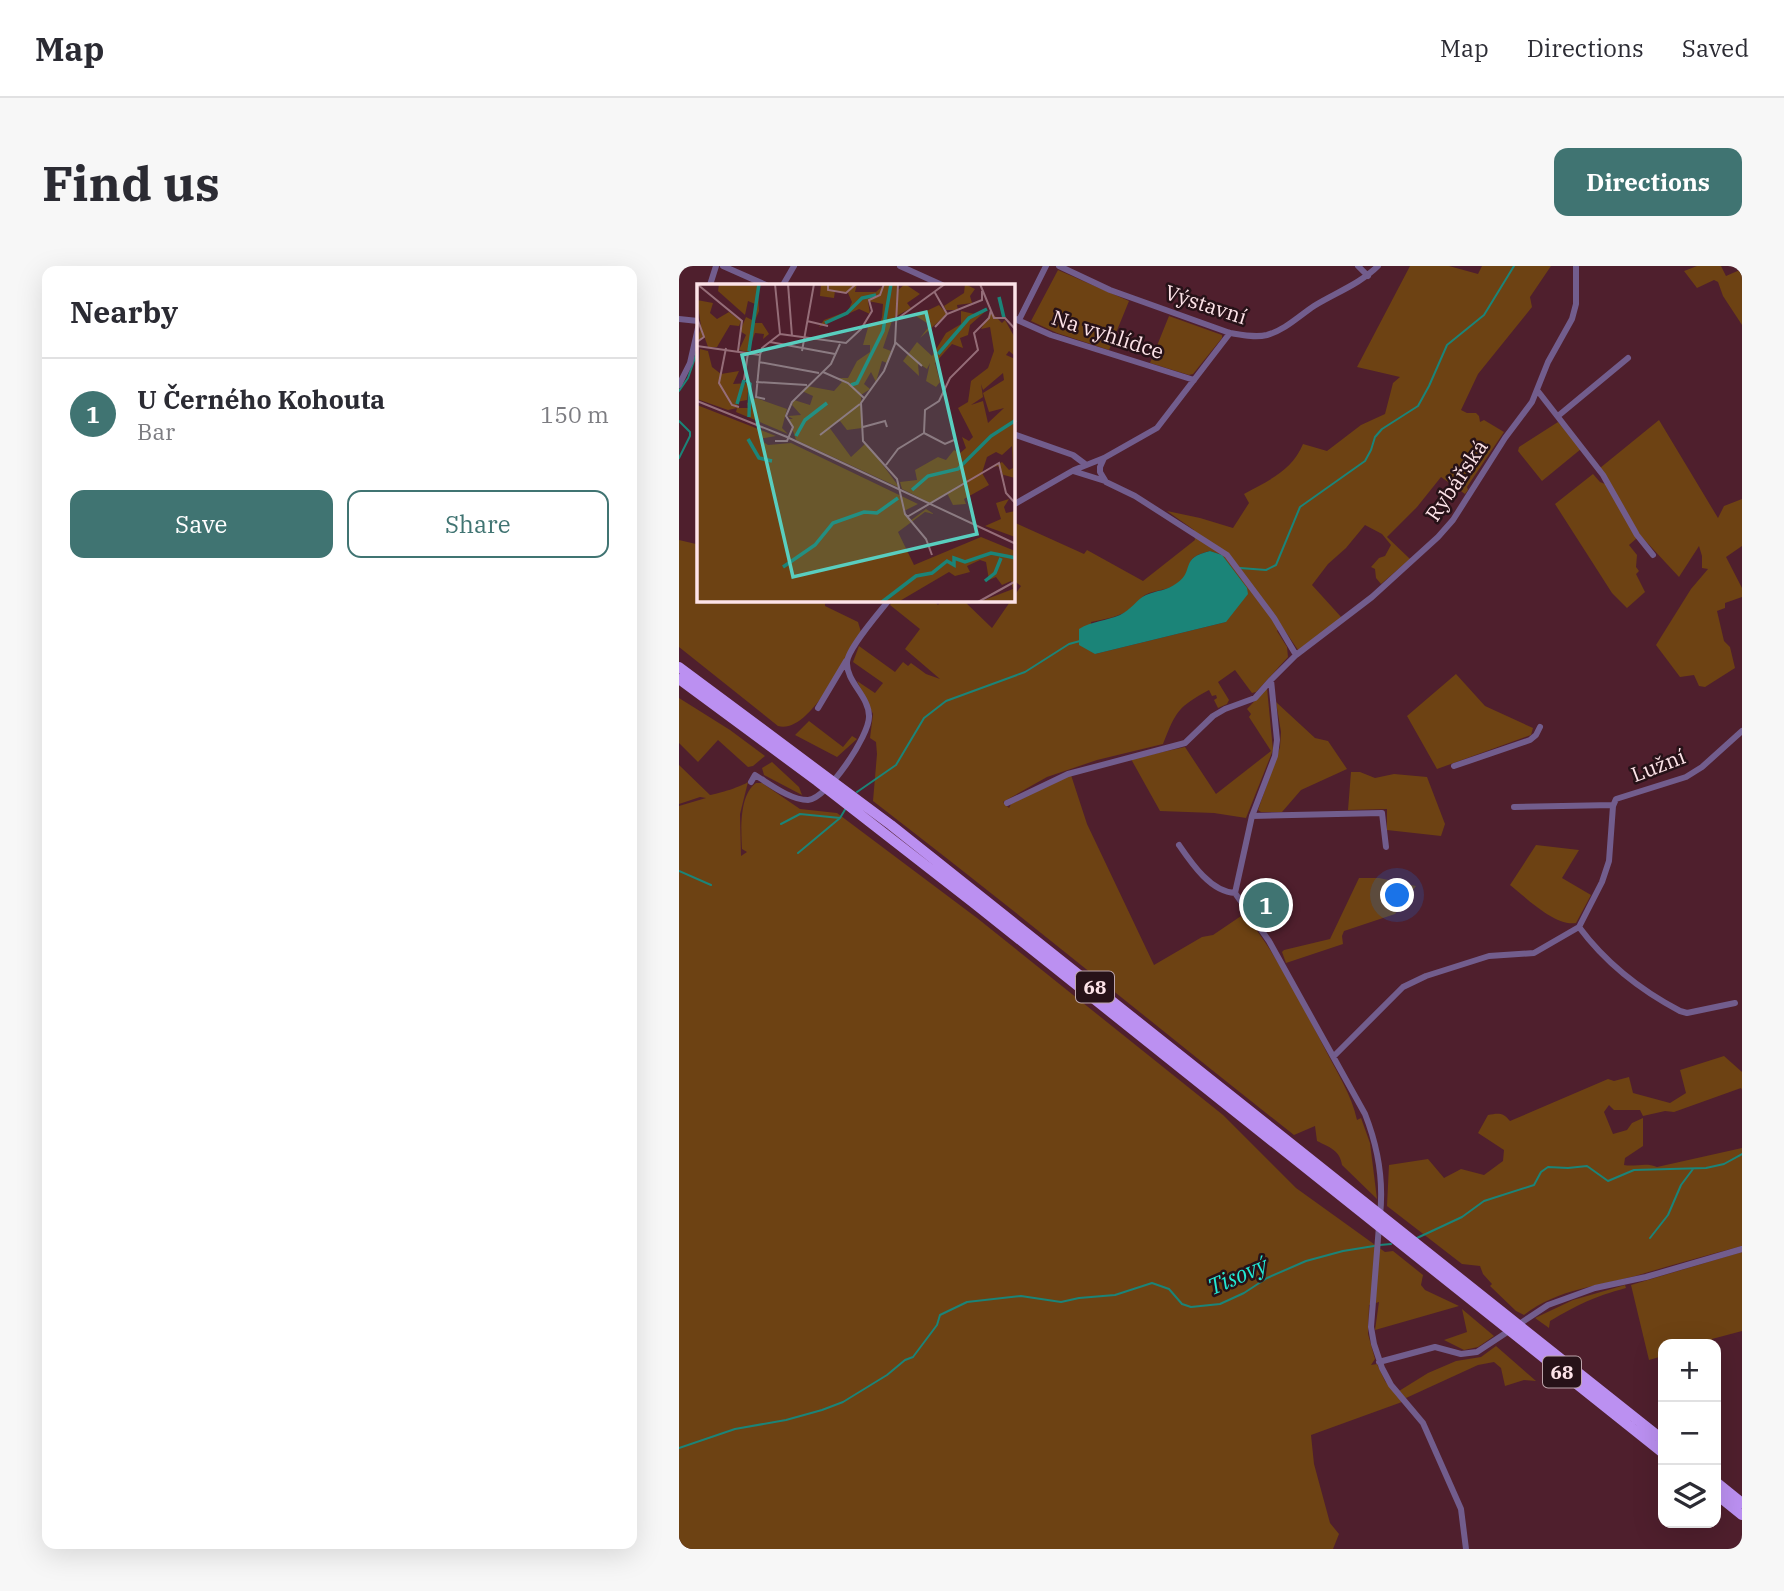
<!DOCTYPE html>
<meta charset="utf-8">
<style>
body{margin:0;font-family:"IBM Plex Serif",serif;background:#f7f7f7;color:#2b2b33}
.controls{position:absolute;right:21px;bottom:21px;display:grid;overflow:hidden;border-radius:14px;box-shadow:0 7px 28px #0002}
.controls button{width:63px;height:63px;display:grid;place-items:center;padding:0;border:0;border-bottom:2px solid #e1e1e2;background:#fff;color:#2b2b33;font:35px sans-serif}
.you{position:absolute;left:719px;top:630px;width:24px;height:24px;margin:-18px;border:5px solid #fff;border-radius:50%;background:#1a73e8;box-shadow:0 0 0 10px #1a73e833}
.badge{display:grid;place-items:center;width:46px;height:46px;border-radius:50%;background:#407472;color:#fff;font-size:23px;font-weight:700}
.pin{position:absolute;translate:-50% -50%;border:4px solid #fff;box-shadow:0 2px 7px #0006}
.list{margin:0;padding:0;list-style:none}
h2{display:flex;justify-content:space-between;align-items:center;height:91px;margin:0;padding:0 28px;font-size:30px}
h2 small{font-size:23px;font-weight:400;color:#7c7c81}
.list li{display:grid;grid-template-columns:46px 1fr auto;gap:21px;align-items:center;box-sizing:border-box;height:112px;padding:0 28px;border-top:2px solid #e1e1e2}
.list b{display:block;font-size:26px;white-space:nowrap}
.list p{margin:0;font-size:23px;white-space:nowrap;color:#7c7c81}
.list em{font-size:23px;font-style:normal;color:#7c7c81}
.actions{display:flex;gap:14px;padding:21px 28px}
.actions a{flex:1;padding:16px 0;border:2px solid #407472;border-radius:14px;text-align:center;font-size:24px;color:#407472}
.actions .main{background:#407472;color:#fff}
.icon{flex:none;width:38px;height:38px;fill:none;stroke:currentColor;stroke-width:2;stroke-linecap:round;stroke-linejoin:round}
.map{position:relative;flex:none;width:1063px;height:1283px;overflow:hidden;border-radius:14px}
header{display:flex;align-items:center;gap:42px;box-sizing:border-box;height:98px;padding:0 35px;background:#fff;border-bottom:2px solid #e1e1e2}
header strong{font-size:33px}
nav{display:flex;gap:38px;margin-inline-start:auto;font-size:24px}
.intro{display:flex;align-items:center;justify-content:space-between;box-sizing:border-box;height:168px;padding:0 42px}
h1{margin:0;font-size:49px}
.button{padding:18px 32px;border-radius:14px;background:#407472;color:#fff;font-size:24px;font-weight:700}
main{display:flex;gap:42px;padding:0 42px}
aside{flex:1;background:#fff;border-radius:14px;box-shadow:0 7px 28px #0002}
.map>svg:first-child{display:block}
.green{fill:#6d4213;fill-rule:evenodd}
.water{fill:#1b8478}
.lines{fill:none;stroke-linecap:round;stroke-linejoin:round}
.stream{stroke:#1b8478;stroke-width:2}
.minor{stroke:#725d8d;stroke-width:6}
.trunk{stroke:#bb90f1;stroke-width:10}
.labels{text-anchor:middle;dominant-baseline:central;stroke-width:5;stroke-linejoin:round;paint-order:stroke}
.shield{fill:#271218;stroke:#bda4aa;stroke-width:2}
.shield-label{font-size:19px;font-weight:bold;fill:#fde3e8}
.street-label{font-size:21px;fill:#fde3e8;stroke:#271218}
.water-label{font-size:23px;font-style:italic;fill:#22e8d4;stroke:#271218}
.inset-river{fill:none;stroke:#1b8478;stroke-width:3.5}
.inset-road{fill:none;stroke:#956d78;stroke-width:2}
.view{fill:#59cebf;fill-opacity:0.15;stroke:#59cebf;stroke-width:3.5}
.inset-edge{fill:none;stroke:#fde3e8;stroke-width:3.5}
</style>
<header>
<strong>Map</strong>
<nav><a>Map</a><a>Directions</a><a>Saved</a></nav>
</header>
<div class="intro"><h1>Find us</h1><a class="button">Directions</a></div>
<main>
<aside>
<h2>Nearby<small></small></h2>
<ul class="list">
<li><span class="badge">1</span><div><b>U Černého Kohouta</b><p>Bar</p></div><em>150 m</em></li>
</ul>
<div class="actions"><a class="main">Save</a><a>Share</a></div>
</aside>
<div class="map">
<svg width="1063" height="1283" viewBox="0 0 1063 1283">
<rect width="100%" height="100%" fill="#4f1f2d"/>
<path class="green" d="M731 0H770L799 8 803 0H872L851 31 853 41 799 108 782 144 788 147H797L800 150 801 156 805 154 825 166 788 221 789 224 786 228 762 211 738 241 708 271 731 293 702 318 697 312 696 303 692 301 700 292 706 290 712 279 703 268 686 259 667 282 649 298 633 319 663 352 619 384 602 359 598 365 608 381 609 391 577 426 573 427 556 404 539 416 550 434 548 438 539 442 535 434 538 432 537 429 533 430 530 424C499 441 497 445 484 478L418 494 368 511 324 536 330 542 332 538 392 509 408 558 475 699 523 671 534 669 565 648C598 688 621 735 645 781 657 805 673 829 678 854L682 852 691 877 698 933 663 899C661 884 650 881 638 875L636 860 615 869C474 758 336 644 194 535L198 488 197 476 191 472 194 448 178 415 196 427 204 417 174 396 180 380 216 406 224 396 229 400 232 397 247 408 261 413 226 383 241 363 211 339 214 334H254L259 339 263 334H284L313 362 342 320 334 314V256L405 288 408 284 464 315 516 274 515 264 488 245 521 252 554 262 570 237 565 228C590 214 613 205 624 178L648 185 682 159 706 148 714 117 721 111 678 101ZM531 285 543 289 547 356 416 388 412 356C426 353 442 351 454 341 458 338 461 332 466 329 477 323 492 325 502 315 517 299 502 292 531 285Z
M1018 0H1042L1047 10 1063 3V59L1044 30 1039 16 1035 14 1018 22 1005 5Z
M379 4 450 35 430 84 378 67 352 55Z
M490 50 543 69V72L514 108 510 109 471 97Z
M980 154 1039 252 1045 240 1063 233V280L1047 291 1063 322V331L1046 337V342L1038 345 1045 375 1051 381 1056 402 1026 421 1020 420 1015 409 1001 411 977 379 1012 323 1029 303 1023 302V290L1020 280 1000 311 961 269 921 202Z
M879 156 902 183 863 215 839 185 840 181Z
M914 208 921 216 926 218 958 272 950 279 958 289 957 301 960 305 957 308 966 326 948 342 933 327 876 238Z
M19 270V334H144L146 335V340L179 356 182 366C167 390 131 469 99 460L0 381V274L17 278Z
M777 408 806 440 854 462 852 469 758 503 728 450Z
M588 422 594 484 567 552 535 547 481 545 452 493 506 481 537 528 592 485 570 451 572 448 568 443Z
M0 432 51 464 86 490 74 500 69 501 39 474 19 496 0 477Z
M597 436 636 472 649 475 668 503 622 524 603 546H582L579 544 601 481 602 466Z
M130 455 164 481 173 470 178 473 158 491 116 469Z
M93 496 120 521 123 529 85 509 83 502Z
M0 499 31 529C39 528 64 520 69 516L61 548 62 590 68 586 63 583C62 564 60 529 77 517H83L121 543 158 547 298 652 544 849 617 922 706 986 714 985 744 1009 742 1019 746 1024 780 1040 696 1064 700 1036 690 1039 689 1068 696 1093 692 1099 698 1098 706 1115 723 1136 632 1169 635 1198 651 1257 660 1268 654 1283H0V540L27 532 21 531 0 538Z
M672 506H681L696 512 715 508 748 511 766 558 762 570 708 564V543L669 544Z
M857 579 900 584 883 612 912 629 897 657C877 661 846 631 831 619Z
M680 612H700L737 620 716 648 665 665 663 670 664 678 607 697 603 686 605 684 651 673Z
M1045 790 1063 806V824L1062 822 995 846 986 845 964 850 961 844H935L930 839 925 846 934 868 948 864 953 857 964 852V880L946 892 945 899C956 901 967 896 978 901L1063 882V980C1029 989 996 998 963 1008 923 1020 879 1022 845 1049L837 1045 811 1020 813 1018 804 1008 801 1000 783 998 708 940 710 899 749 893 765 912 782 903 805 909 824 895 825 884 799 867 809 849C819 847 824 846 831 855L929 813 935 815 950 811 954 827 991 837 1007 827 1001 804Z
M1063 986V1065L1033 1073 1035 1078H984V1090L970 1094 952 1019Z
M946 1019 947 1022C914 1031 900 1038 871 1055L870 1062 856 1052 894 1034Z
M783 1043 815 1070 799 1081 785 1084 765 1074 788 1066Z
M817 1080 857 1115 845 1114 826 1120 822 1102 815 1096 799 1099 727 1132 720 1125 749 1107 777 1095 802 1091Z"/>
<path class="water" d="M531 285 543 289 568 322 569 328 547 356 416 388 400 379V363C413 355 427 355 441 349 452 344 458 333 467 329 478 324 488 325 498 317 516 305 500 292 531 285Z"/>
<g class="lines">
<path class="stream" d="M0 125 9 112 19 83
M0 155 11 166V170L0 192
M561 302 587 304 597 299 621 241 686 195 692 184 696 171 703 163 739 140 750 120 768 79 805 49 835 0
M178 526 217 499 245 452 267 435 346 406 390 378 401 375
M102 558 121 548 161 552 167 542
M119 587 161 552
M0 605 32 619
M738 972 783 951 805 935 855 919 862 906 869 901 889 902 908 900 929 915 955 904 1027 902 1045 898 1063 888
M971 972 989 949 1002 919 1014 903
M701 979 712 978
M0 1182 56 1163 107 1154 143 1144 164 1136 208 1109 226 1094 234 1091 258 1059 261 1049 288 1036 342 1030 382 1036 400 1032 436 1029 473 1017 490 1023 503 1038 512 1041 541 1038 565 1027 588 1012 627 995 664 985 695 980"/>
<path class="minor" d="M44 0 87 19
M221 0 263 19
M380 0 431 24 551 67C563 69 576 72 588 69 606 64 620 50 635 40 656 27 681 18 699 0
M679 0 689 10
M31 19 37 0
M104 19 115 0
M334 52 372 69 515 114
M0 53 19 55
M340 54 367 0
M0 119 11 97 19 62
M858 124 924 209 958 269 974 289
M879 150 949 92
M334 168 394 189 406 198
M425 192 421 201V206L427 216 456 230 548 289 595 352 617 389
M394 205 426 215
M334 239 395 204 425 192 478 162 551 67
M139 442 167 395
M775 500 851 474 857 469 861 461
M72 516 76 509C91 518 111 534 129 534 148 533 191 469 190 450 190 430 167 416 168 396 169 382 200 347 210 334
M328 537 389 508 506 477 534 450 546 443 576 432 592 414
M835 541 934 539
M573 550 703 547 707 581
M500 579C513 598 532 626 556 627
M900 661C926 696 963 725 1001 745L1008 747 1056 737
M655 790 724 721 747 710 810 690 855 687 900 661 923 616 930 595 934 540 937 533 1007 511 1023 501 1063 465
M701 949C705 913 699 881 686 848L590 675 556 627 573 550 596 490 598 474 592 414 617 389 693 331 759 271 774 254 826 172 853 136 869 96 893 53 897 38V0
M700 960 692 1061 695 1078 703 1102 712 1119 744 1157 782 1243 787 1283
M700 1096 756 1081 782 1088 798 1086 869 1039 916 1022 967 1011 1063 983"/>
<path class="trunk" d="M0 401 212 559 984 1174
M0 413 138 515 296 638 984 1187
M1037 1216 1063 1237
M1037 1228 1063 1249"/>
</g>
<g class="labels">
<g class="shield">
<rect x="397" y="705.5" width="38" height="31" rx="5"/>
<rect x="864" y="1090.5" width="38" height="31" rx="5"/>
</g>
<g class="shield-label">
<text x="416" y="721">68</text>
<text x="883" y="1106">68</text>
</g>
<g class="street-label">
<text transform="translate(527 38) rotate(18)">Výstavní</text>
<text transform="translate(429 68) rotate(18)">Na vyhlídce</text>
<text transform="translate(777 214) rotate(-56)">Rybářská</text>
<text transform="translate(979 499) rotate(-21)">Lužní</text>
</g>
<g class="water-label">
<text transform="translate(558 1009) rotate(-23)">Tisový</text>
</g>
</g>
<g transform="translate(18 18)">
<rect width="318" height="318" fill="#4f1f2d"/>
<path d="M22 0H65L61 1 62 27 57 39H65L72 50 66 55 67 50 58 49 51 68 42 66 49 51 43 47 49 33 57 37 58 20 51 17 48 31 21 7ZM124 0H160L158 8H179L188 0H200L199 29 200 7 208 0 223 10 210 19 214 24 196 34 186 64 194 67 190 79 185 77 179 98 174 88 167 100 173 105 164 111 165 144 150 146 143 137 132 143 154 173 168 160 173 164 203 204 99 156 92 135H96L91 132 104 131 95 121 97 116 113 121 116 112 105 107 110 102 137 107 145 98 139 94H151L160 77 173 68V61H166L172 40H183L185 33 186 20 171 17 173 30 162 25 122 43 127 36 151 27 155 18 151 9 138 7 137 14 123 12ZM268 0 278 5 273 12 275 19 260 21 261 26H249L247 22 267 9ZM0 16 16 19 13 29 20 35 32 28 44 37 42 42 33 41 20 63H11L5 46 6 53 0 57 4 42ZM242 21 250 30 223 54 233 41 219 32ZM292 24 273 41 271 51 263 54 266 64 255 60 238 79 243 98 239 103 229 97 233 79 230 85 221 79 222 92 206 77 220 58 235 72 249 49 264 40V27L282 31ZM294 28 305 39 308 36 318 54V72L312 67 309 71 318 75V194L307 191 306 193 303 195 307 192 301 182 296 183 305 178 312 186 316 184 315 162 305 171 299 168 290 173 285 189 292 201 267 215 269 220 256 221 250 209 269 197 233 219 205 205 203 198 220 196 218 186 241 173 249 176 257 166 263 169 269 164 265 153 272 157 276 153 261 124 271 118 274 97 291 84 297 67 293 43 284 45ZM306 89 307 96 286 109 292 128 307 124 291 139 286 117 274 121 286 113 284 100 286 106ZM3 65 11 67 15 83 24 90 42 87 36 100 52 99 50 116 39 118 42 124H51L50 119 59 114 90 125 85 144 91 150 39 128 40 124 31 126 0 115ZM0 121 79 152 62 155 71 161 94 159 221 220 207 227 213 237 229 225 237 230 228 228 201 248 217 281 284 253 318 267V318H282L316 305 314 297 305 301 299 293 292 296 289 278 283 276 270 282 273 288 258 292 252 288 201 318H0ZM312 215 307 223 309 229 318 227V253L288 242 304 235 299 219Z" fill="#6d4213" fill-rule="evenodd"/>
<path class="inset-river" d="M302 13 307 34M128 39 150 29 165 14 179 11M52 67 62 0M241 70 272 34 290 25M49 96 53 100 52 133M154 101 160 99 186 47 194 0M40 120 47 96M99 152 108 136 130 119M51 155 62 174 75 177M215 206 231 192 261 185 294 152 319 136M86 283 118 261 136 239 167 228 180 229 201 214M288 297 298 289 304 274M185 318 219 292 235 289 250 277 257 281V274L268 278 294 269 319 274"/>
<path class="inset-road" d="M0 0 45 37 41 67M78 0 83 50M91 0 95 52M131 0V6L149 9 159 0M201 0 198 60 187 87 164 119 166 157 200 195 208 230 229 255 235 271M283 0 297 34H308L319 46M237 7 250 30M0 34 7 53 0 58M200 35 248 0M110 37 131 42M238 43 250 30 285 16V7M83 50 149 59 164 45 175 27 172 16 183 11 187 0M73 58 138 70M198 58 225 82M0 62 63 71M29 64 22 99 35 121 42 123M105 67 117 0M62 78 122 89M126 88 151 99 167 114M47 96 51 69M59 98 110 101M68 115 59 113 63 71 65 64 83 50M0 117 90 153 319 260M166 143 188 137 190 143M227 149 248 160 257 156M123 151 163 120M78 157H90L96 143 89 132 95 118 134 80 143 60M189 181 201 165 227 149 228 126 242 117 253 94 281 66 277 49 292 34 294 26M210 233 302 179 309 209 319 220M281 318 319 297"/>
<path class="view" d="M229 28 280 250 96 293 45 71Z"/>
<rect width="318" height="318" class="inset-edge"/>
</g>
</svg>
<div class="controls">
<button>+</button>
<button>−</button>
<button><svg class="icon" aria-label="layers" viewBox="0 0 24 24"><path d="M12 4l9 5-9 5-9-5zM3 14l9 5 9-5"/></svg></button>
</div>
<div class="you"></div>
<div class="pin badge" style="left:587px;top:639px">1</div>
</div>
</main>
